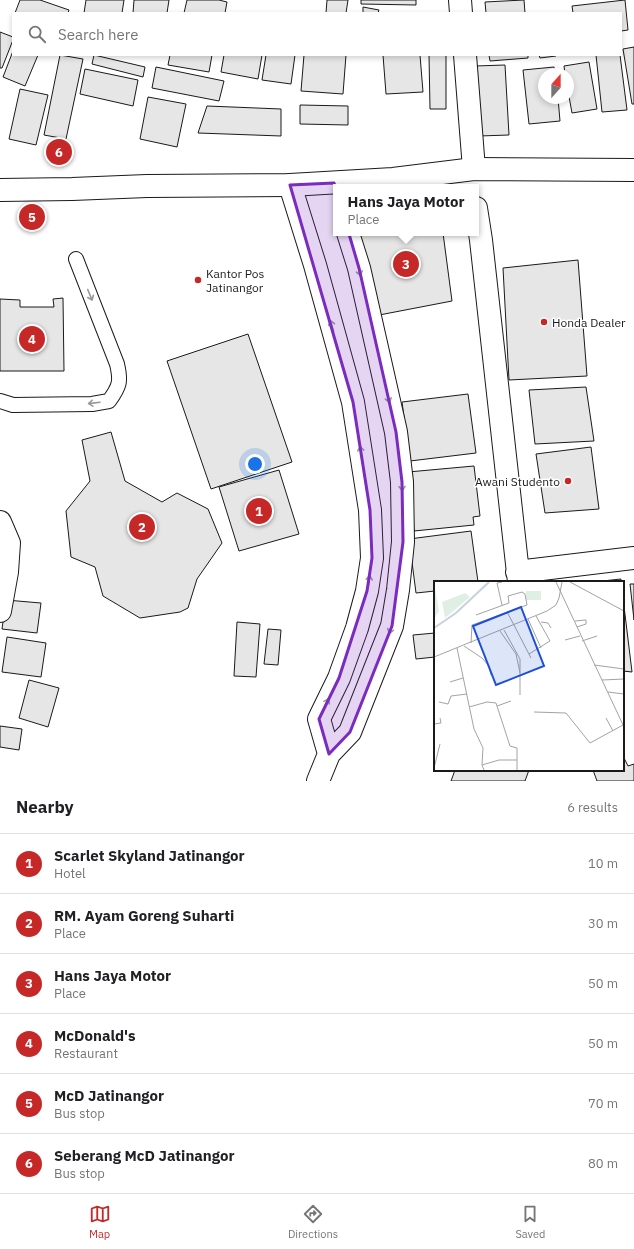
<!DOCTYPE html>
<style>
body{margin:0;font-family:"IBM Plex Sans",sans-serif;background:#f2f2f2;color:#202124}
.compass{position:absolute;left:538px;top:68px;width:36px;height:36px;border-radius:50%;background:#fff;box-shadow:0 2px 6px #0003;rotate:21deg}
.you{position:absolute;left:255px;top:464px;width:14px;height:14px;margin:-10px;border:3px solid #fff;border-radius:50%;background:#1a73e8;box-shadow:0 0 0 6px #1a73e833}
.badge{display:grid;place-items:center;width:26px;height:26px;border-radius:50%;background:#c62828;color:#fff;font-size:13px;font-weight:700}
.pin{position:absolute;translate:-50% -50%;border:2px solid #fff;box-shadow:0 1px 4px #0006}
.popup{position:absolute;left:333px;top:184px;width:146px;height:52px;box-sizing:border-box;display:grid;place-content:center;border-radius:0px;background:#fff;filter:drop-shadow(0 1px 3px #0005);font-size:13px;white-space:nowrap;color:#757577}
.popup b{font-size:15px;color:#202124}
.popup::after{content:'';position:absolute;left:50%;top:100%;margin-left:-8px;border:8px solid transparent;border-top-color:#fff}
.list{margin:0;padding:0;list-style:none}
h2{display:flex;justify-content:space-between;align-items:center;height:52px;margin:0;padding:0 16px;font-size:17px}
h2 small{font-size:13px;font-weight:400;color:#757577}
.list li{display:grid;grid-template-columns:26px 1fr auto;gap:12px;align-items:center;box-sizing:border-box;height:60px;padding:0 16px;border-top:1px solid #e0e0e0}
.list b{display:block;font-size:15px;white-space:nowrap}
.list p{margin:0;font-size:13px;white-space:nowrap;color:#757577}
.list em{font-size:13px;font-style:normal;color:#757577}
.icon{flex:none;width:22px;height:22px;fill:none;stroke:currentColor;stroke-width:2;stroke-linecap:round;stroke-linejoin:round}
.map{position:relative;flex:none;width:634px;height:781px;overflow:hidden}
.search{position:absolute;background:#fff;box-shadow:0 2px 6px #0003;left:12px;right:12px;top:12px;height:44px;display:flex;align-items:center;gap:10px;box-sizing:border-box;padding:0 14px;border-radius:0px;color:#757577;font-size:15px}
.sheet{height:412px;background:#fff}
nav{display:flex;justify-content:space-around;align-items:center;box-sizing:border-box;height:56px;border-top:1px solid #e0e0e0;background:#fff;font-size:11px;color:#757577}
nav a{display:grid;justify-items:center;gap:2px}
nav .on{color:#c62828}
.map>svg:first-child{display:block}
.building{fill:#e6e6e6;stroke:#1a1a1a}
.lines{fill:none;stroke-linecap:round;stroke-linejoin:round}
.lane-casing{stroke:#1a1a1a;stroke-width:16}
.street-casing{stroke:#1a1a1a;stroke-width:24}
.highway-casing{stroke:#1a1a1a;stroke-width:24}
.lane{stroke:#fff;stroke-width:14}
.street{stroke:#fff;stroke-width:22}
.highway{stroke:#fff;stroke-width:22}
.oneway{stroke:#989898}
.marked{fill:#7b2cbf;fill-opacity:0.2;stroke:#7b2cbf;stroke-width:3;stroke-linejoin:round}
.poi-dot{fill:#c62828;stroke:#fff;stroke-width:1.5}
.labels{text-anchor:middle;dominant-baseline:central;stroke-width:3;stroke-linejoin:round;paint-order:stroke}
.poi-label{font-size:12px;fill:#1a1a1a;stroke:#fff;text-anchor:start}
.inset-river{fill:none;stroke:#c6d2dc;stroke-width:2}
.inset-road{fill:none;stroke:#a3a3a3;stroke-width:1}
.view{fill:#1d4ed8;fill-opacity:0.15;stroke:#1d4ed8;stroke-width:2}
.inset-edge{fill:none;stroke:#1a1a1a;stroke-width:2}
</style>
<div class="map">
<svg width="634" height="781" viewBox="0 0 634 781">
<rect width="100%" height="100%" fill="#fff"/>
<path class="building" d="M20 0H40L69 10 68 13H15Z
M86 0H124L122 13H84Z
M134 0H169L167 13H133Z
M187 0H219L227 2 225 13H184Z
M327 0H348L346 13H326Z
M361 0H416V5L361 4Z
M524 0 525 13H486L485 2Z
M625 0 628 30 621 31V13H573L572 6Z
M363 7 379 10 378 13H363Z
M0 32 13 37V40L2 68H0Z
M634 47V104H632L623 49Z
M13 51V55H38L25 86 3 77Z
M60 55 83 59 66 139 44 135Z
M94 55 145 67 143 77 92 64Z
M170 55H212L209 72 168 65Z
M224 55H262L258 79 221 72Z
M266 55H295L291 84 262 80Z
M304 55H346L343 94 301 91Z
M383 55H420L423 92 386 94Z
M429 55H446V109H430Z
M489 55H528V58L490 61Z
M539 55H555L556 56 540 58Z
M596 55H620L627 110 602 112Z
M589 62 597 109 572 113 568 91V74H565L564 66Z
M505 65 509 135 479 136 475 66Z
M156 67 224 81 219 101 152 88Z
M554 67 555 74H544V98H558L560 121 529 124 523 70Z
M85 69 138 80 133 106 80 94Z
M20 89 48 95 36 145 9 139Z
M148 97 186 104 177 147 140 139Z
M300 105 348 106V125L300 124Z
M207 106 281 109V136L198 133Z
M359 233H443L452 301 374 316Z
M578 260 587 376 509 380 503 268Z
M63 298 64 371H0V299L20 300V307H54L53 299Z
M248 334 292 462 211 489 167 361Z
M586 387 594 441 535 444 529 390Z
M468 394 476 453 410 461 402 402Z
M111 432 125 481 162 502 177 493 208 509 222 543 197 579 188 608 180 612 140 618 103 596 95 567 71 557 66 511 90 481 82 440Z
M591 447 599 509 545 513 536 454Z
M474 466 480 516 473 517 474 525 414 531 408 472Z
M279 470 299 534 239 551 219 487Z
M471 531 478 582H435V591L416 593 409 539Z
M621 579V582H593Z
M630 584H634V620Z
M623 598 632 672 623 671Z
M6 600 41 603 37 633 2 629Z
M237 622 260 624 256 677 234 676Z
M268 629 281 630 278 665 264 664Z
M435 633V657L416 659 413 635Z
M7 637 46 643 41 677 2 672Z
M29 680 59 688 48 727 19 718Z
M0 726 22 729 19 750 0 747Z
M623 756 628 766 634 764V781H597L593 770H623Z
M455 770H529L525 781H451Z"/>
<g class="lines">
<defs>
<path id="lane" d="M0 401 13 405 92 404 109 401C120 386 121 381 117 364L76 259"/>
<path id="street" d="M460 0 461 13
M465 55 474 169
M290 185 315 265 353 402 370 510 372 558 367 591 357 628 339 678 319 719 329 754
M476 208 481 240 519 582
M0 522 9 543 7 572 0 611
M517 572 634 558
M318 781 329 754 350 732 392 626 398 590 403 542 402 482 396 432 359 268 348 233"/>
<path id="highway" d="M0 190 72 189 147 186 290 185 393 179 474 169 634 170"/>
</defs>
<use href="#lane" class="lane-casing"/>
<use href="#street" class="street-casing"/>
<use href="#highway" class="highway-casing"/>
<use href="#lane" class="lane"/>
<use href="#street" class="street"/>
<use href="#highway" class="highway"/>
</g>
<defs><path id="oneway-shaft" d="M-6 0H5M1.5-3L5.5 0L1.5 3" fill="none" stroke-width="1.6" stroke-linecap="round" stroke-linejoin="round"/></defs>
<g class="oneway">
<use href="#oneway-shaft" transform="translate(359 270) rotate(76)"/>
<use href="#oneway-shaft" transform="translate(90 295) rotate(68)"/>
<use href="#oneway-shaft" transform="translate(332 326) rotate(-106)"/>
<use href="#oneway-shaft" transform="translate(388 397) rotate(77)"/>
<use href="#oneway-shaft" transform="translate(94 403) rotate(173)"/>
<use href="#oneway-shaft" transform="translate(361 452) rotate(-99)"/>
<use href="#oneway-shaft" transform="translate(402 485) rotate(87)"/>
<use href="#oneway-shaft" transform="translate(369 581) rotate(-82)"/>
<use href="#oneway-shaft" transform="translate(391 628) rotate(107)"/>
<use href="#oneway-shaft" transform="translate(326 704) rotate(-65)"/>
</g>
<path class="marked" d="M334 183 359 268 396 432 402 482 403 542 392 626 350 732 329 754 319 719 339 678 367 591 372 558 370 510 353 402 290 185Z"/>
<g class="poi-dot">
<circle cx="198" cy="280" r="4"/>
<circle cx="544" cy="322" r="4"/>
<circle cx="568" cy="481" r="4"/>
</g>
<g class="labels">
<g class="poi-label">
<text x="206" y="273">Kantor Pos<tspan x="206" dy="14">Jatinangor</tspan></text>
<text x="552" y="322">Honda Dealer</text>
<text x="560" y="481" text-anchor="end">Awani Studento</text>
</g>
</g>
<g transform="translate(434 581)">
<rect width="190" height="190" fill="#fff"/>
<path d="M0 1 5 30 0 38ZM92 10H107V19H92ZM31 12 36 16 11 37 8 21Z" fill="#e0efe3"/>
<path class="inset-river" d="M0 47 22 32 55 1"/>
<path class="inset-road" d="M122 1 190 146M136 1 190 30M68 24 63 2 68 1M73 31 80 44M94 38 107 67M141 40 152 39V43L143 46M107 41 114 42 117 47M80 44 97 77M70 49 86 78V114M66 50 82 73 86 92M131 59 146 55M148 60 163 55M37 62 38 44 93 24 91 13 88 11 74 15 75 22 42 34M30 65 48 77 55 85 57 94M23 67 40 148 49 167 48 184 50 189M95 73 116 60 102 35M0 76 113 30 122 24 125 17 128 1M160 84 190 88M168 99 190 98M16 101 29 97M174 111 190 113M5 121 14 123 17 115 33 113M63 125 76 165 83 167V189M35 126 53 121 62 122 63 125 77 120M100 131 132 132 156 162 189 144M172 137 179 150M0 143 7 142 6 137M48 184 65 179H83M0 187 6 163"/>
<path class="view" d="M87 26 110 85 62 104 39 45Z"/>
<rect width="190" height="190" class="inset-edge"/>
</g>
</svg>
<svg class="compass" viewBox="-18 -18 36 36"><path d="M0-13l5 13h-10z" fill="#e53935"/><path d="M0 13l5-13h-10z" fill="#757577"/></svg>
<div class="you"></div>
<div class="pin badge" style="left:259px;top:511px">1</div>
<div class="pin badge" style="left:142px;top:527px">2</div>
<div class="pin badge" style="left:406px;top:264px">3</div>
<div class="popup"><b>Hans Jaya Motor</b>Place</div>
<div class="pin badge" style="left:32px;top:339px">4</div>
<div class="pin badge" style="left:32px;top:217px">5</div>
<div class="pin badge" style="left:59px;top:152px">6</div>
<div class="search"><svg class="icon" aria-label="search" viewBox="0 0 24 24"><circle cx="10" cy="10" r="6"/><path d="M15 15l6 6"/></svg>Search here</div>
</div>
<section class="sheet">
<h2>Nearby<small>6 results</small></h2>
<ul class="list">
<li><span class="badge">1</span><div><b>Scarlet Skyland Jatinangor</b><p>Hotel</p></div><em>10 m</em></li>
<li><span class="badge">2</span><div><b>RM. Ayam Goreng Suharti</b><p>Place</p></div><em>30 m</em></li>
<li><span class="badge">3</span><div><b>Hans Jaya Motor</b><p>Place</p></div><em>50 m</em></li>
<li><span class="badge">4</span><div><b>McDonald's</b><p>Restaurant</p></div><em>50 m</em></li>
<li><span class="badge">5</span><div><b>McD Jatinangor</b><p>Bus stop</p></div><em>70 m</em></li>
<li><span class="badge">6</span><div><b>Seberang McD Jatinangor</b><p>Bus stop</p></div><em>80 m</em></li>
</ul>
</section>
<nav>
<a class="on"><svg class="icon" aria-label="map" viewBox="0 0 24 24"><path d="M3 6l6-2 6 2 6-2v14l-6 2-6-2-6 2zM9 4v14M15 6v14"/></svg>Map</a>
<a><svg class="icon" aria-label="directions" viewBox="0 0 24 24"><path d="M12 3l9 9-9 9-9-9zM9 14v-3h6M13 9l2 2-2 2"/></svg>Directions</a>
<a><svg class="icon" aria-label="saved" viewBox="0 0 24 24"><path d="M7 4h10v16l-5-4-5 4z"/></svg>Saved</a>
</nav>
